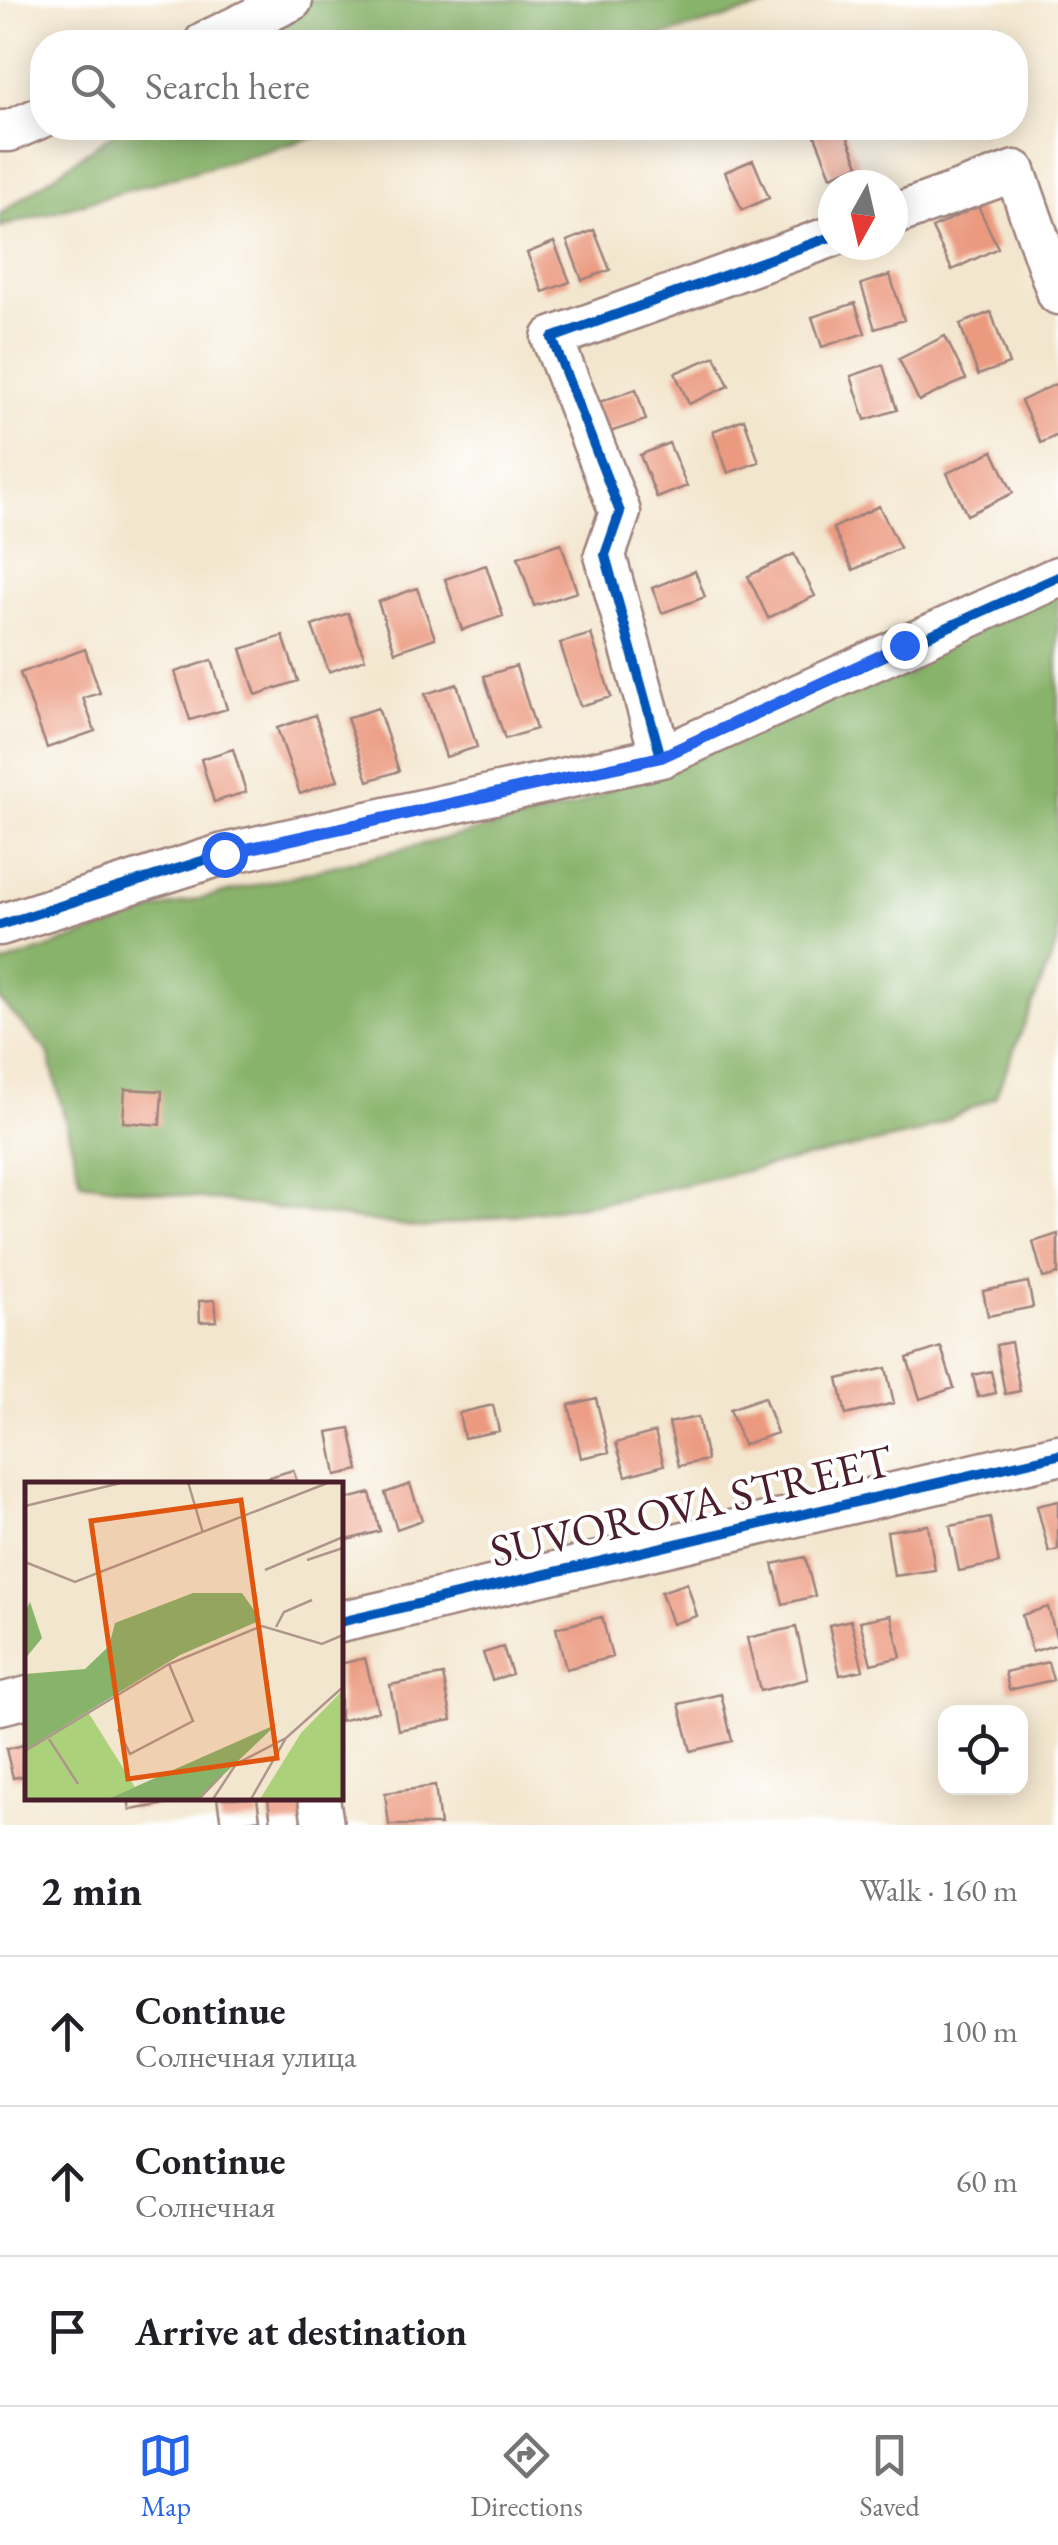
<!DOCTYPE html>
<meta charset="utf-8">
<style>
body{margin:0;font-family:"EB Garamond",serif;background:#f2f2f2;color:#202124}
.controls{position:absolute;right:30px;bottom:30px;display:grid;overflow:hidden;border-radius:20px;box-shadow:0 5px 25px #0003}
.controls button{width:90px;height:90px;display:grid;place-items:center;padding:0;border:0;border-bottom:2px solid #e0e0e0;background:#fff;color:#202124;font:50px sans-serif}
.compass{position:absolute;left:818px;top:170px;width:90px;height:90px;border-radius:50%;background:#fff;box-shadow:0 5px 25px #0003;rotate:188deg}
.stop{position:absolute;width:30px;height:30px;margin:-22px;border:8px solid #2563eb;border-radius:50%;background:#fff}
.stop.end{background:#2563eb;border-color:#fff;box-shadow:0 2px 10px #0008}
.list{margin:0;padding:0;list-style:none}
h2{display:flex;justify-content:space-between;align-items:center;height:130px;margin:0;padding:0 40px;font-size:42px}
h2 small{font-size:32px;font-weight:400;color:#757577}
.list li{display:grid;grid-template-columns:65px 1fr auto;gap:30px;align-items:center;box-sizing:border-box;height:150px;padding:0 40px;border-top:2px solid #e0e0e0}
.list b{display:block;font-size:38px;white-space:nowrap}
.list p{margin:0;font-size:32px;white-space:nowrap;color:#757577}
.list em{font-size:32px;font-style:normal;color:#757577}
.icon{flex:none;width:55px;height:55px;fill:none;stroke:currentColor;stroke-width:2;stroke-linecap:round;stroke-linejoin:round}
.map{position:relative;flex:none;width:1058px;height:1825px;overflow:hidden}
.search{position:absolute;background:#fff;box-shadow:0 5px 25px #0003;left:30px;right:30px;top:30px;height:110px;display:flex;align-items:center;gap:25px;box-sizing:border-box;padding:0 35px;border-radius:40px;color:#757577;font-size:38px}
.sheet{height:580px;background:#fff}
nav{display:flex;justify-content:space-around;align-items:center;box-sizing:border-box;height:140px;border-top:2px solid #e0e0e0;background:#fff;font-size:28px;color:#757577}
nav a{display:grid;justify-items:center;gap:5px}
nav .on{color:#2563eb}
.map>svg:first-child{display:block}
.forest{fill:#88b36b;stroke:#69694b;stroke-width:2.5}
.building{fill:#eb997f}
.lines{fill:none;stroke-linecap:round;stroke-linejoin:round}
.minor-casing{stroke:#9e827c;stroke-width:45}
.minor{stroke:#fff;stroke-width:40}
.cycleway-casing{stroke:#fff;stroke-width:16}
.cycleway{stroke:#0057b8;stroke-width:10}
.route{stroke:#2563eb;stroke-width:12}
.labels{text-anchor:middle;dominant-baseline:central;stroke-width:8;stroke-linejoin:round;paint-order:stroke}
.street-label{font-size:45px;fill:#4a1f2b;stroke:#fff}
.inset-road{fill:none;stroke:#af968d;stroke-width:2.5}
.view{fill:#e0560e;fill-opacity:0.15;stroke:#e0560e;stroke-width:5}
.inset-edge{fill:none;stroke:#4a1f2b;stroke-width:5}
</style>
<div class="map">
<svg width="1058" height="1825" viewBox="0 0 1058 1825">
<rect width="100%" height="100%" fill="#fff"/>
<filter id="ink" filterUnits="userSpaceOnUse"><feTurbulence type="fractalNoise" baseFrequency=".01" numOctaves="2"/><feDisplacementMap in="SourceGraphic" scale="20" xChannelSelector="R" yChannelSelector="G"/><feConvolveMatrix kernelMatrix="1 2 1 2 8 2 1 2 1" color-interpolation-filters="sRGB"/></filter>
<filter id="wash" filterUnits="userSpaceOnUse"><feTurbulence type="fractalNoise" baseFrequency=".0048" numOctaves="4" result="noise"/><feDisplacementMap in="SourceGraphic" scale="40" xChannelSelector="R" yChannelSelector="G"/><feGaussianBlur stdDeviation="2.25" result="paint"/><feColorMatrix in="noise" values="0 0 0 0 0 0 0 0 0 0 0 0 0 0 0 0 0 1.4 0 .05"/><feComposite in="paint" operator="in"/></filter>
<g filter="url(#wash)">
<rect width="100%" height="100%" fill="#f3e6ce"/>
<path class="forest" d="M300 0H789L641 42H240Z
M121 128H346L0 227V214Z
M1058 586V942L995 1097 919 1133 609 1201 421 1228 81 1182 48 1052 0 1000V965L154 910 574 807 904 645Z"/>
<g id="blocks">
<path class="building" d="M812 128H844L859 165 831 176Z
M753 160 769 198 742 210 725 172Z
M978 206 998 248 952 270 932 228Z
M594 230 610 270 582 280 567 241Z
M554 242 570 282 543 292 527 253Z
M890 275 904 320 875 329 861 284Z
M855 303 865 333 822 347 812 317Z
M991 312 1009 364 978 375 960 324Z
M945 336 966 379 919 401 899 359Z
M715 356 729 386 689 404 675 373Z
M883 365 897 410 865 420 851 376Z
M1058 383V435L1041 443 1021 401Z
M636 389 646 420 598 436 588 406Z
M744 419 759 462 728 473 713 431Z
M669 443 687 486 657 498 640 455Z
M993 451 1013 493 967 515 947 473Z
M879 506 900 548 853 570 833 528Z
M561 543 577 592 534 606 518 557Z
M794 554 815 596 768 618 748 576Z
M486 565 503 616 462 630 445 579Z
M695 571 705 597 662 613 652 588Z
M417 588 435 638 395 652 378 602Z
M348 613 365 659 329 672 312 626Z
M591 634 611 697 580 706 560 643Z
M283 636 298 681 256 695 241 649Z
M85 649 100 693 83 698 95 731 47 748 20 673Z
M212 660 227 709 190 720 175 672Z
M516 666 536 729 505 739 484 676Z
M457 684 477 747 446 757 425 694Z
M378 708 399 771 368 781 347 718Z
M315 715 338 780 300 794 277 728Z
M233 749 246 792 214 802 201 759Z
M125 1089 162 1091 160 1125 123 1122Z
M1058 1234V1274L1043 1278 1033 1242Z
M1028 1282 1033 1307 988 1316 983 1291Z
M215 1300 217 1321 200 1322 199 1301Z
M1011 1342 1020 1391 1005 1394 996 1345Z
M941 1347 954 1388 920 1399 907 1358Z
M886 1368 894 1403 846 1415 838 1379Z
M991 1371 996 1393 978 1397 973 1375Z
M764 1397 777 1433 743 1445 730 1409Z
M596 1398 609 1452 581 1458 569 1405Z
M493 1405 499 1431 464 1438 459 1413Z
M698 1417 707 1460 679 1466 669 1423Z
M350 1428 359 1470 336 1475 328 1432Z
M655 1432 664 1465 626 1476 616 1443Z
M293 1470 298 1485H268L266 1478Z
M410 1484 422 1520 397 1529 385 1493Z
M370 1493 380 1531 340 1542V1501Z
M1058 1501V1550L1049 1552 1037 1506Z
M990 1518 999 1563 959 1571 950 1526Z
M928 1525 935 1570 894 1576 887 1531Z
M805 1557 815 1596 783 1604 773 1564Z
M687 1583 697 1616 672 1624 661 1592Z
M1048 1607 1058 1644 1032 1652 1022 1615Z
M891 1615 901 1657 871 1664 860 1621Z
M602 1617 612 1657 566 1669 556 1628Z
M851 1620 863 1670 840 1675 829 1625Z
M796 1627 808 1679 760 1691 747 1638Z
M503 1647 512 1674 492 1680 483 1653Z
M365 1658 378 1711 340 1721V1664Z
M1048 1662 1053 1680 1009 1690 1005 1672Z
M443 1675 452 1720 398 1730 390 1685Z
M721 1694 732 1741 691 1751 679 1704Z
M28 1744V1775L13 1778 6 1749Z
M435 1786 440 1825H389L385 1793Z
M128 1798H165L167 1804 130 1810Z
M217 1798H257L260 1819 221 1825Z
M268 1798H304L308 1825H271Z"/>
</g>
</g>
<g filter="url(#ink)">
<use href="#blocks" fill-opacity="0" stroke="#9e827c" stroke-width="2.5"/>
<g class="lines">
<defs>
<path id="minor" d="M205 42 292 0
M0 131H9L42 117
M893 215 1015 171 1058 294
M661 757 605 555 620 512 552 338 833 236
M0 925 224 854 661 757 1058 577
M340 1622 1058 1455
M0 1704 28 1697
M319 1798 323 1825"/>
</defs>
<use href="#minor" class="minor-casing"/>
<use href="#minor" class="minor"/>
<defs>
<path id="cycleway" d="M661 757 605 555 620 512 552 338 833 236
M0 925 224 854 661 757 1058 577
M340 1622 1058 1455"/>
</defs>
<use href="#cycleway" class="cycleway-casing"/>
<use href="#cycleway" class="cycleway"/>
</g>
</g>
<g class="lines" filter="url(#ink)">
<path class="route" d="M224 854 661 757 904 645"/>
</g>
<g class="labels">
<g class="street-label">
<text transform="translate(691 1505) rotate(-13)">SUVOROVA STREET</text>
</g>
</g>
<g transform="translate(25 1482)">
<rect width="318" height="318" fill="#f3e6ce"/>
<path d="M317 209V317H235L276 251ZM63 230 110 305 83 317H0V268Z" fill="#abd17b"/>
<path d="M168 111H217L236 138 155 173 0 268V192L60 187 84 164 90 141ZM5 120 17 156 0 177V130ZM252 242 173 317H83L121 300Z" fill="#88b36b"/>
<path class="inset-road" d="M163 0 178 51M0 24 100 0M282 78 318 66M0 80 50 100 305 0M240 88 318 55M251 145 259 130 287 118M93 247 105 272 168 239 144 182M24 257 53 302M0 269 144 182 237 144 297 162 318 153M174 317 197 293M188 317 211 282 261 256M226 317 261 256 318 205"/>
<path class="view" d="M216 18 252 276 103 297 66 39Z"/>
<rect width="318" height="318" class="inset-edge"/>
</g>
</svg>
<div class="controls">
<button><svg class="icon" aria-label="locate" viewBox="0 0 24 24"><circle cx="12" cy="12" r="6"/><path d="M12 2v4M12 18v4M2 12h4M18 12h4"/></svg></button>
</div>
<svg class="compass" viewBox="-18 -18 36 36"><path d="M0-13l5 13h-10z" fill="#e53935"/><path d="M0 13l5-13h-10z" fill="#757577"/></svg>
<div class="stop" style="left:224px;top:854px"></div>
<div class="stop end" style="left:904px;top:645px"></div>
<div class="search"><svg class="icon" aria-label="search" viewBox="0 0 24 24"><circle cx="10" cy="10" r="6"/><path d="M15 15l6 6"/></svg>Search here</div>
</div>
<section class="sheet">
<h2>2 min<small>Walk · 160 m</small></h2>
<ul class="list">
<li><svg class="icon" aria-label="ahead" viewBox="0 0 24 24"><path d="M12 20V5M6 11l6-6 6 6"/></svg><div><b>Continue</b><p>Солнечная улица</p></div><em>100 m</em></li>
<li><svg class="icon" aria-label="ahead" viewBox="0 0 24 24"><path d="M12 20V5M6 11l6-6 6 6"/></svg><div><b>Continue</b><p>Солнечная</p></div><em>60 m</em></li>
<li><svg class="icon" aria-label="arrive" viewBox="0 0 24 24"><path d="M6 21V4h12l-3 4 3 4H6"/></svg><div><b>Arrive at destination</b></div></li>
</ul>
</section>
<nav>
<a class="on"><svg class="icon" aria-label="map" viewBox="0 0 24 24"><path d="M3 6l6-2 6 2 6-2v14l-6 2-6-2-6 2zM9 4v14M15 6v14"/></svg>Map</a>
<a><svg class="icon" aria-label="directions" viewBox="0 0 24 24"><path d="M12 3l9 9-9 9-9-9zM9 14v-3h6M13 9l2 2-2 2"/></svg>Directions</a>
<a><svg class="icon" aria-label="saved" viewBox="0 0 24 24"><path d="M7 4h10v16l-5-4-5 4z"/></svg>Saved</a>
</nav>
